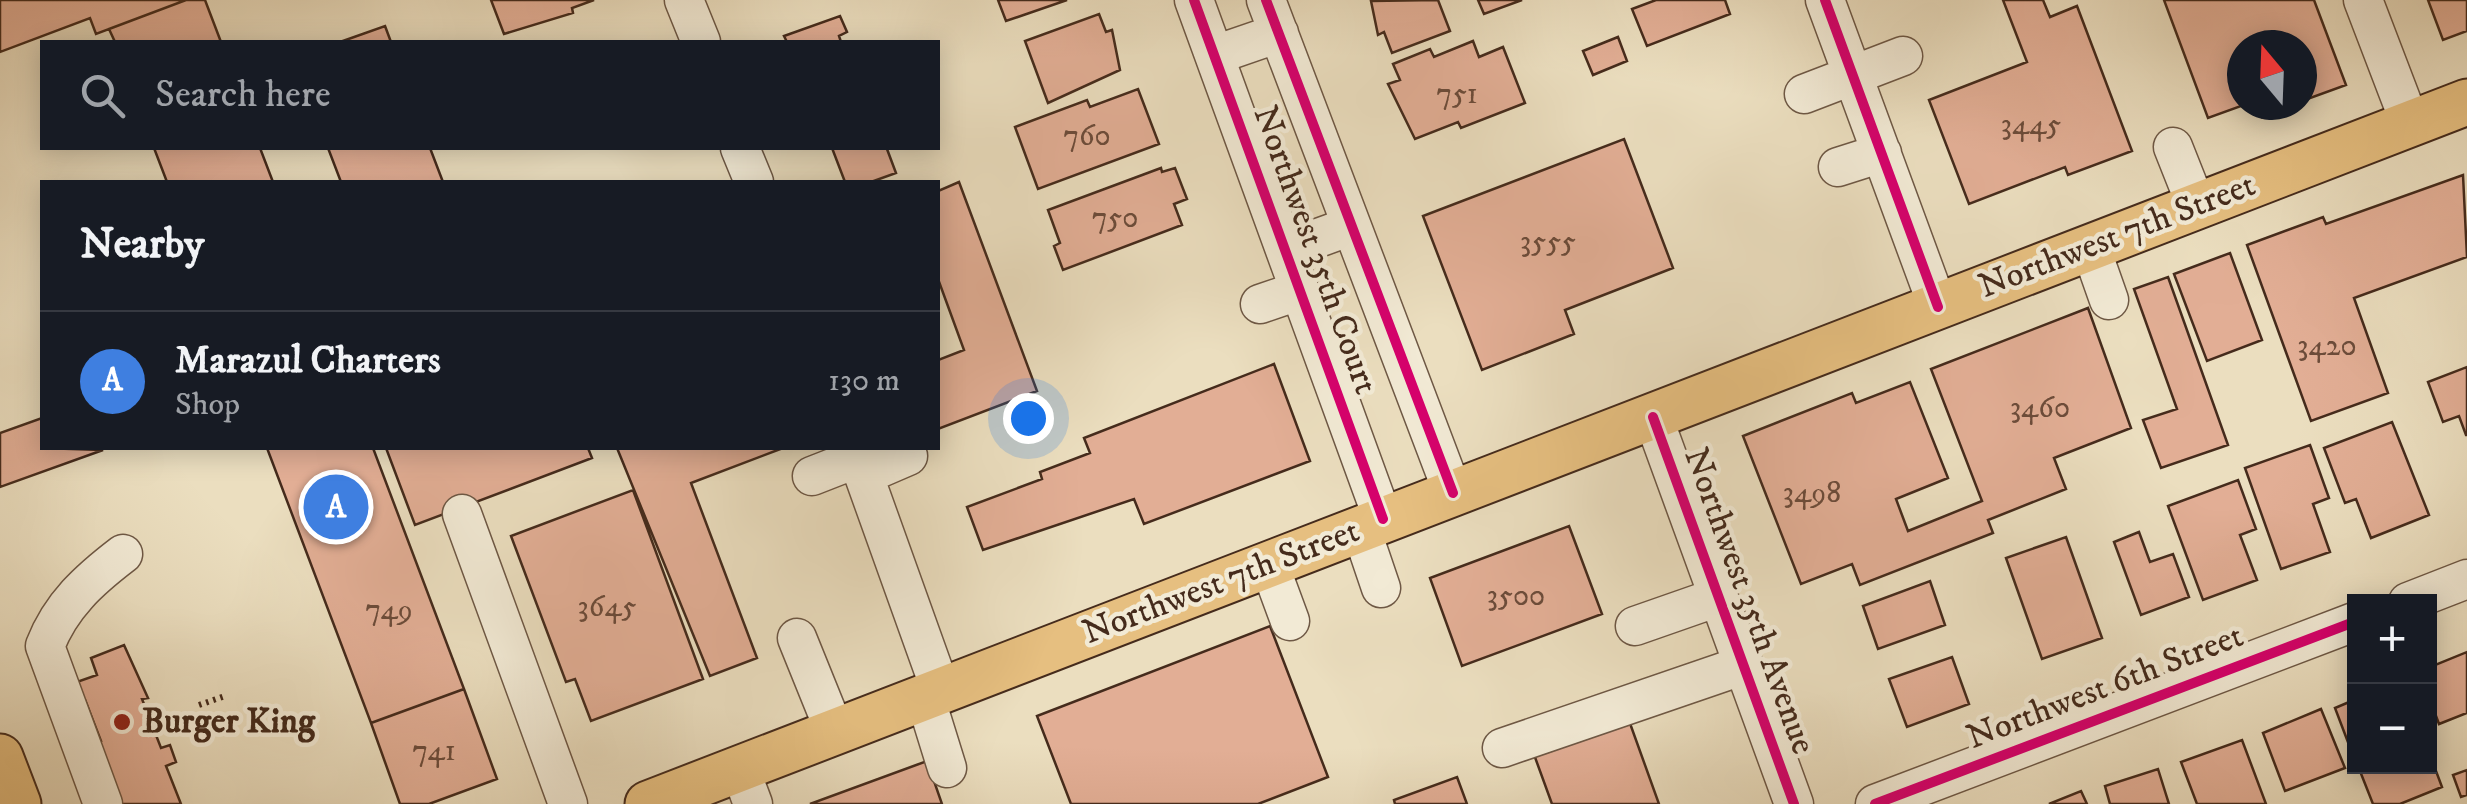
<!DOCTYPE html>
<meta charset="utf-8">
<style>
body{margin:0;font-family:"IM FELL DW Pica",serif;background:#242831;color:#f1f3f6}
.controls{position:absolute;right:30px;bottom:30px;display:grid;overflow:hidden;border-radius:0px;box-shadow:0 5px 25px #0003}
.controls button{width:90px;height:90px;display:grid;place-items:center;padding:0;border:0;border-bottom:2px solid #363941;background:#171b24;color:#f1f3f6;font:50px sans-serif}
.compass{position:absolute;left:2227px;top:30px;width:90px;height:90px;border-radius:50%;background:#171b24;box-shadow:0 5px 25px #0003;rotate:341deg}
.you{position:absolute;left:1028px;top:418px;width:35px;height:35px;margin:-25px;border:8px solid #fff;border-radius:50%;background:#1a73e8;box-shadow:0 0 0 15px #1a73e833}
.badge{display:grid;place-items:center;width:65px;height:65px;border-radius:50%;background:#c59692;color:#fff;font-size:32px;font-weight:700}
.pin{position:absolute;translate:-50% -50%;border:5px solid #fff;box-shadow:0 2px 10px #0006}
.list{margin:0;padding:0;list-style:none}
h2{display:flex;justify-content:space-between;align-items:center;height:130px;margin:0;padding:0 40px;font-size:42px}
h2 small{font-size:32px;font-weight:400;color:#9ea1a6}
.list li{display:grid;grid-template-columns:65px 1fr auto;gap:30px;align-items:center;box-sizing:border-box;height:140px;padding:0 40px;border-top:2px solid #363941}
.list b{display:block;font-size:38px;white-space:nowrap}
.list p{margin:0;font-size:32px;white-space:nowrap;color:#9ea1a6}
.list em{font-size:32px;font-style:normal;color:#9ea1a6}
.icon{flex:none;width:55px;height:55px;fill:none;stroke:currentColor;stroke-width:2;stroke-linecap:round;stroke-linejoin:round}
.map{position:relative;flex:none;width:2467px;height:804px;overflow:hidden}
.search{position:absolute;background:#171b24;box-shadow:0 5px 25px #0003;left:40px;top:40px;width:900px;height:110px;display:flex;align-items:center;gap:25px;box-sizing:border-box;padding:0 35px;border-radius:0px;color:#9ea1a6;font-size:38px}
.panel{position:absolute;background:#171b24;box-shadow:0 5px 25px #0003;left:40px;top:180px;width:900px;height:270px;border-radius:0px}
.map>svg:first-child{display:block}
.building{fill:#e2ae95;stroke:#452b1c;stroke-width:2.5}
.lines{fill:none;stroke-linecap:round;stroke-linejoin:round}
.minor-casing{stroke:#6e5845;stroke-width:41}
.major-casing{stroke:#452b1c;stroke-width:49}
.path{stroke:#452b1c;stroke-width:6;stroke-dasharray:2.5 5;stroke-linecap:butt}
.minor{stroke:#f2ead5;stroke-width:38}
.major{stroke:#e6bf80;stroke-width:45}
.cycleway-casing{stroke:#f2ead5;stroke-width:16}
.cycleway{stroke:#d6006c;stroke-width:10}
.poi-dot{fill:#8f2418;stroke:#f2ead5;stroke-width:4}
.labels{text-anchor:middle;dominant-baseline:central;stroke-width:9;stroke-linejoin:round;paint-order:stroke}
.number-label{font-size:30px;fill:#6c4c3a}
.street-label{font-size:35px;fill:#452b1c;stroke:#f2ead5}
.poi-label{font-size:35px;font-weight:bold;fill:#452b1c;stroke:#f2ead5;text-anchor:start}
</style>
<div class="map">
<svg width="2467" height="804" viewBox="0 0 2467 804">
<rect width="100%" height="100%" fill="#ebdebf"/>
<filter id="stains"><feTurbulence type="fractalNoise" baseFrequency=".002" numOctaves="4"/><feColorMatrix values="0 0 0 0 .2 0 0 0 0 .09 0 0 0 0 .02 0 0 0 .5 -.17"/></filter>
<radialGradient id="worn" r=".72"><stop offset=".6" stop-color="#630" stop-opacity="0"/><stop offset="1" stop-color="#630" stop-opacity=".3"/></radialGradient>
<path class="building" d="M0 0H186L96 34 90 18 0 52Z
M186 0H205L221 42H115L109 29Z
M491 0H594L572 8 573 13 504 34Z
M998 0H1067L1006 21Z
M1438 0 1450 31 1392 53 1384 32 1378 35 1371 1Z
M1478 0H1522L1484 14Z
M1656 0H1725L1730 14 1647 46 1632 9Z
M2003 0H2043L2050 17 2077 6 2132 151 2068 175 2065 167 1969 204 1929 100 2027 62Z
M2164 0H2314L2346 85 2302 101V45H2242L2244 105 2208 118Z
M2428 0H2467V31L2443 40Z
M1099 14 1106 32 1112 30 1120 70 1048 103 1025 41Z
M840 16 847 32 839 36 841 42H787L784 36Z
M385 26 391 42H340Z
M1618 37 1627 61 1593 75 1583 51Z
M1473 41 1479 57 1503 47 1525 103 1461 128 1458 122 1415 139 1388 84 1400 80 1393 64 1430 49 1434 57Z
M1138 89 1159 144 1038 189 1015 127 1087 100 1090 107Z
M2258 105H2292L2262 117Z
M1624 139 1673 268 1565 310 1574 334 1482 370 1423 216Z
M154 148H260L273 182H167Z
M328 148H430L443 182H341Z
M832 148H891L887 149 896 173 871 182H845Z
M1161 168 1162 172 1175 168 1187 199 1174 204 1182 225 1063 270 1054 246 1060 243 1048 210Z
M2463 175 2467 257 2354 298 2388 393 2311 421 2247 245 2323 217 2326 224Z
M959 182 1037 391 938 429V360L964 350 938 279V191Z
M2230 253 2262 340 2207 361 2174 274Z
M2168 277 2228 445 2161 468 2143 420 2177 409 2134 289Z
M2088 308 2131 428 2054 458 2066 489 1988 520 1993 533 1860 585 1852 564 1801 584 1743 436 1852 393 1856 403 1910 382 1948 478 1896 499 1908 531 1982 501 1931 369Z
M1274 364 1310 461 1144 524 1134 499 983 550 967 507 1042 479 1040 472 1090 453 1084 438Z
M2467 367V435H2466L2459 416 2443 422 2428 382Z
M42 418V448L103 450 0 487V433Z
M2392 422 2429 515 2371 538 2356 499 2345 503 2324 448Z
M2310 445 2329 498 2313 504 2330 552 2281 569 2245 468Z
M267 448H373L464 689 371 723Z
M386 448H588L592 458 415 525Z
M617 448H783L691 483 757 658 710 676Z
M2238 480 2256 529 2240 535 2257 580 2203 600 2168 506Z
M633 490 703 679 591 721 575 679 566 682 511 536Z
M1569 526 1602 614 1462 666 1430 578Z
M2139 532 2150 562 2173 554 2189 597 2141 615 2114 542Z
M2066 537 2102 638 2042 659 2006 558Z
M1930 581 1945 625 1878 649 1863 606Z
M1270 626 1328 777 1258 804H1071L1037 716Z
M124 645 148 698 142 699 161 748 170 745 176 762 166 766 181 804H122L93 744 101 741 85 700 71 684 97 675 91 658Z
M2467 652V713L2439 724 2430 700V667Z
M1952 657 1969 704 1907 727 1889 679Z
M464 689 497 779 429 804H400L371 723Z
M2354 700V758L2335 708Z
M2321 709 2345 768 2285 791 2263 733Z
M1627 715 1659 804H1552L1532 749Z
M2242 740 2266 804H2197L2181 762Z
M2430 755 2442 787 2400 804H2373L2358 766H2430Z
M927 761 942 804H810Z
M2158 769 2169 804H2110L2105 786Z
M2467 770V795L2461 797 2453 775Z
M1457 777 1467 804H1395L1394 800Z
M2081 791 2087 804H2049Z"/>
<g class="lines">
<defs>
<path id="minor" d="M684 0 701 42
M1194 0 1383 519
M1266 0 1453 493
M1825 0 1938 307
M2363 0 2410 123
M1215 55 1279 33
M1804 94 1903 56
M2173 147 2196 205
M740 148 754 182
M1838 167 1882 153
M2090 246 2109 300
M1285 250 1351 226
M1260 304 1298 291
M1653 417 1794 804
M854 448 941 691
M864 475 908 456
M812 476 858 458
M462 514 568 804
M1361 529 1381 588
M1269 564 1290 621
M2408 602 2467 579
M1635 626 1718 597
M797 638 835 732
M925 697 947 768
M1502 748 1744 665
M740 769 753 804
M103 804 45 646C61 605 89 580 123 554
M1875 804 2354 622"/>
<path id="major" d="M0 757 18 804
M648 804 2467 102"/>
</defs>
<use href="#minor" class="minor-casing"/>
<use href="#major" class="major-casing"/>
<path class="path" d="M199 705 225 696"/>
<use href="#minor" class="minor"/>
<use href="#major" class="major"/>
<defs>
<path id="cycleway" d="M1194 0 1383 519
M1266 0 1453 493
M1825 0 1938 307
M1653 417 1794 804
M1875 804 2354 622"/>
</defs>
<use href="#cycleway" class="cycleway-casing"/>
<use href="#cycleway" class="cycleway"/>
</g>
<circle class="poi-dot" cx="122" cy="722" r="10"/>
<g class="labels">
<g class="number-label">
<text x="1457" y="94">751</text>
<text x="2031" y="125">3445</text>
<text x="1087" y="136">760</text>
<text x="1115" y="218">750</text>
<text x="1548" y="242">3555</text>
<text x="2327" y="346">3420</text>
<text x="2040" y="408">3460</text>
<text x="1812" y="493">3498</text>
<text x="1516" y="596">3500</text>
<text x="607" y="607">3645</text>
<text x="389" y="610">749</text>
<text x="434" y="751">741</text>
</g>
<g class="street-label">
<text transform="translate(2117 236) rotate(-21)">Northwest 7th Street</text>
<text transform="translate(1315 250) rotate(70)">Northwest 35th Court</text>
<text transform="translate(1221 582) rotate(-21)">Northwest 7th Street</text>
<text transform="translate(1749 601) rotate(70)">Northwest 35th Avenue</text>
<text transform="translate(2105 687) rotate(-21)">Northwest 6th Street</text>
</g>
<g class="poi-label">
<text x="142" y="722">Burger King</text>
</g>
</g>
<rect width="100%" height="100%" filter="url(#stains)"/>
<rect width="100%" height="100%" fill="url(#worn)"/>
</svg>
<div class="controls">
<button>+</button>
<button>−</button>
</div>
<svg class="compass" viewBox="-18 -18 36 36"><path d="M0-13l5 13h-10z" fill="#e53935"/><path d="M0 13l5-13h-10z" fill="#9ea1a6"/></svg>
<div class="you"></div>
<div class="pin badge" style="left:336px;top:507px;background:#3f7fe0">A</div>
<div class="search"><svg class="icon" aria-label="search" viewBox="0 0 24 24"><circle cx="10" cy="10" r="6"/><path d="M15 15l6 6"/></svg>Search here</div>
<section class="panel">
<h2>Nearby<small></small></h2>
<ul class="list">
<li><span class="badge" style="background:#3f7fe0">A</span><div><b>Marazul Charters</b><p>Shop</p></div><em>130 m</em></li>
</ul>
</section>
</div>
